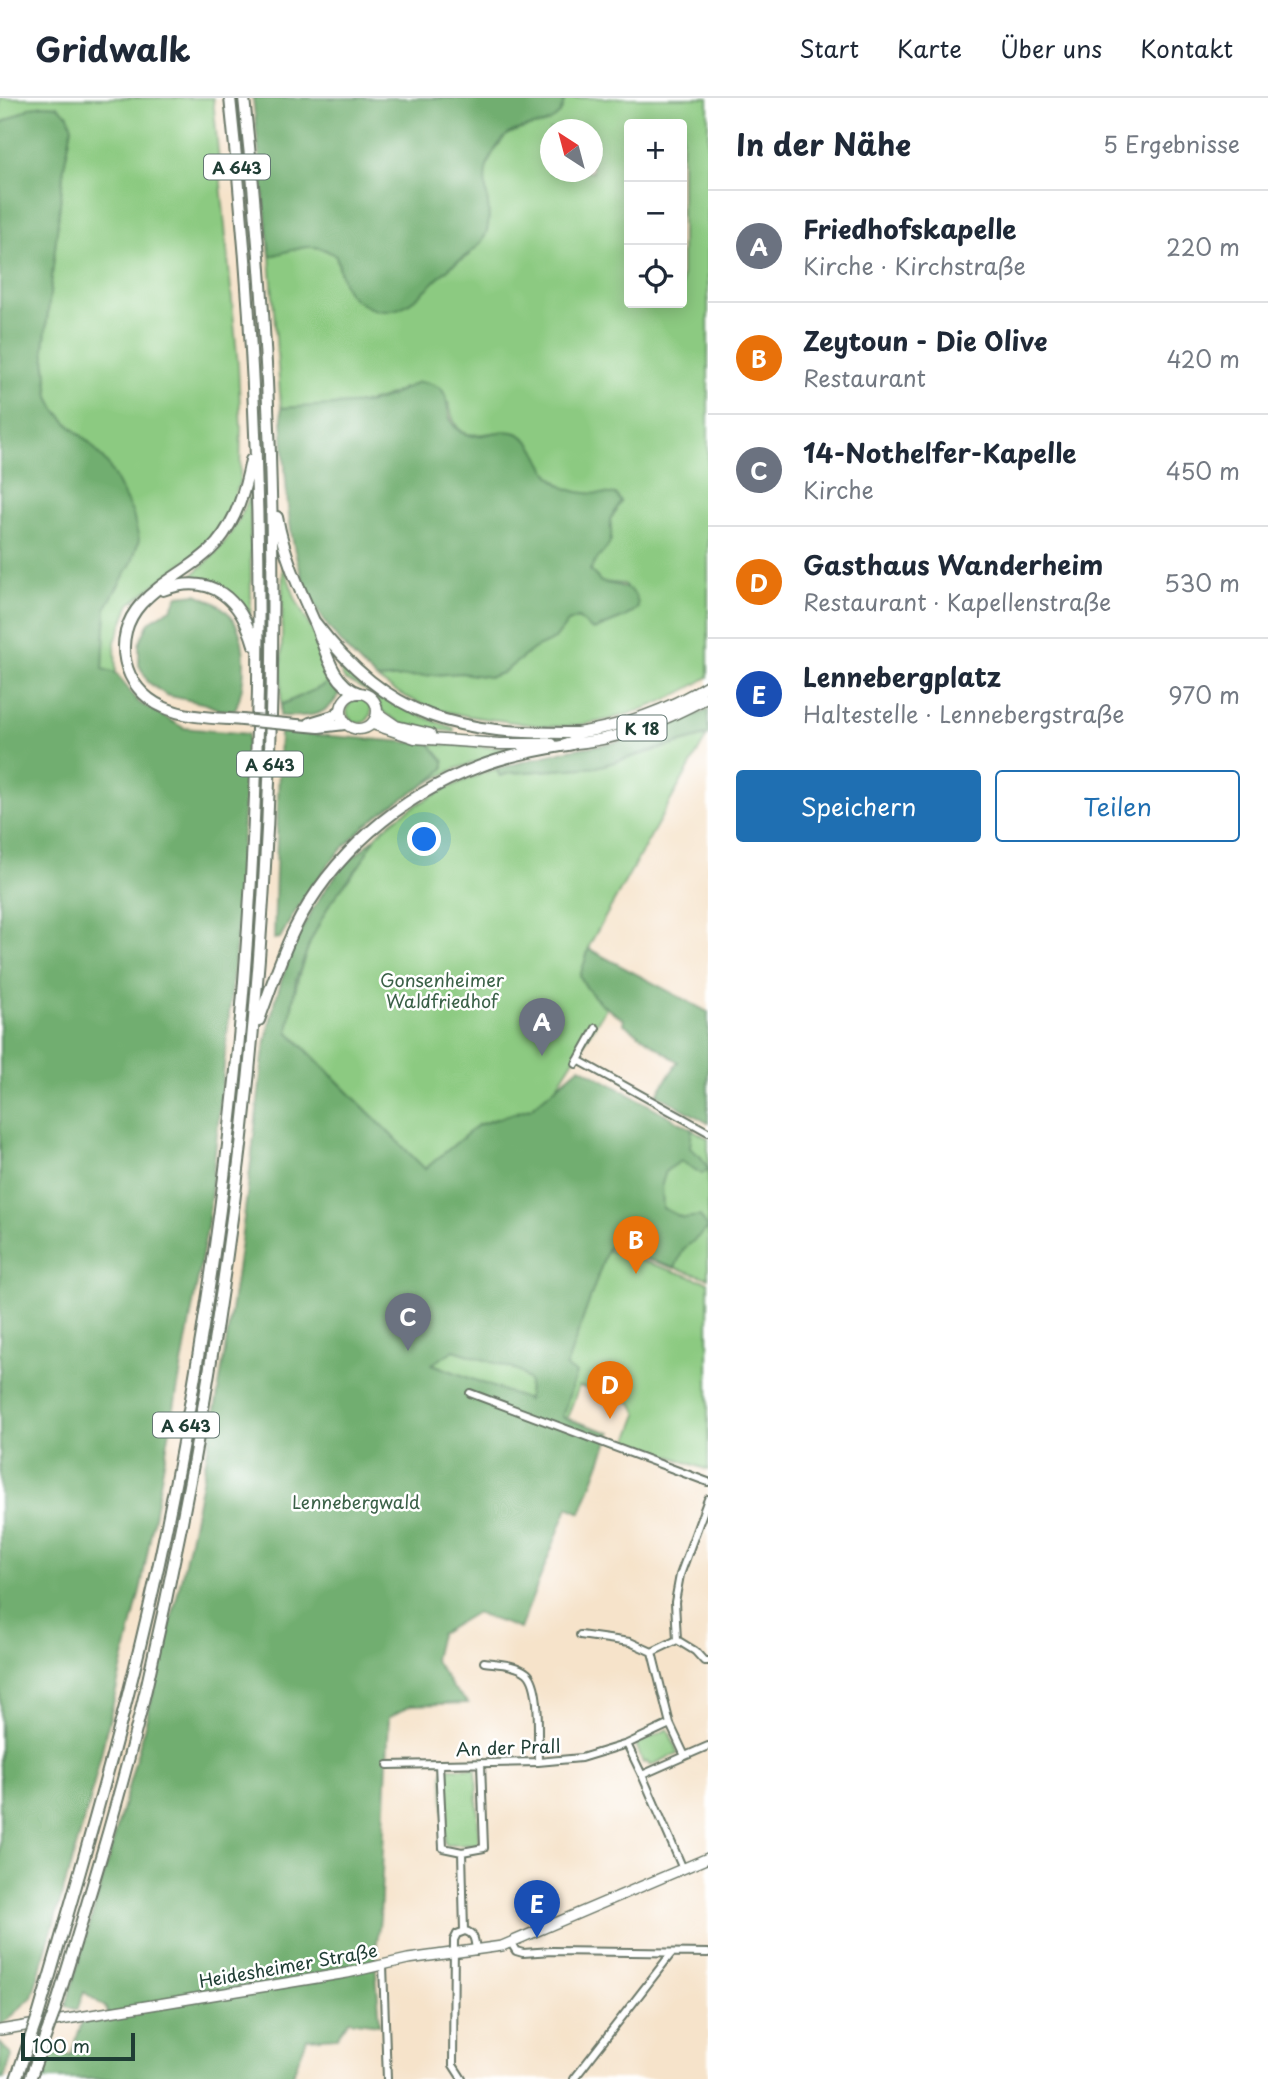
<!DOCTYPE html>
<html lang="de">
<meta charset="utf-8">
<style>
body{margin:0;font-family:"Playpen Sans",sans-serif;background:#f6f6f7;color:#1f2937}
.controls{position:absolute;right:21px;top:21px;display:grid;overflow:hidden;border-radius:7px;box-shadow:0 4px 18px #0003}
.controls button{width:63px;height:63px;display:grid;place-items:center;padding:0;border:0;border-bottom:2px solid #e0e1e3;background:#fff;color:#1f2937;font:35px sans-serif}
.compass{position:absolute;left:540px;top:21px;width:63px;height:63px;border-radius:50%;background:#fff;box-shadow:0 4px 18px #0003;rotate:324deg}
.scale{position:absolute;left:21px;bottom:18px;width:114px;box-sizing:border-box;padding-left:7px;border:4px solid #1f3d34;border-top:0;font-size:19px;line-height:24px;white-space:nowrap;color:#1f3d34;-webkit-text-stroke:5px #fff;paint-order:stroke}
.you{position:absolute;left:425px;top:742px;width:24px;height:24px;margin:-18px;border:5px solid #fff;border-radius:50%;background:#1a73e8;box-shadow:0 0 0 10px #1a73e833}
.badge{display:grid;place-items:center;width:46px;height:46px;border-radius:50%;background:#1f6fb2;color:#fff;font-size:23px;font-weight:700}
.pin{position:absolute;translate:-50% -58px;filter:drop-shadow(0 2px 4px #0008)}
.pin::after{content:'';position:absolute;top:37px;width:24px;height:21px;background:inherit;clip-path:polygon(0 0,100% 0,50% 100%)}
.list{margin:0;padding:0;list-style:none}
h2{display:flex;justify-content:space-between;align-items:center;height:91px;margin:0;padding:0 28px;font-size:30px}
h2 small{font-size:23px;font-weight:400;color:#747a83}
.list li{display:grid;grid-template-columns:46px 1fr auto;gap:21px;align-items:center;box-sizing:border-box;height:112px;padding:0 28px;border-top:2px solid #e0e1e3}
.list b{display:block;font-size:26px;white-space:nowrap}
.list p{margin:0;font-size:23px;white-space:nowrap;color:#747a83}
.list em{font-size:23px;font-style:normal;color:#747a83}
.actions{display:flex;gap:14px;padding:21px 28px}
.actions a{flex:1;padding:16px 0;border:2px solid #1f6fb2;border-radius:7px;text-align:center;font-size:24px;color:#1f6fb2}
.actions .main{background:#1f6fb2;color:#fff}
.icon{flex:none;width:38px;height:38px;fill:none;stroke:currentColor;stroke-width:2;stroke-linecap:round;stroke-linejoin:round}
.map{position:relative;flex:none;width:708px;height:1981px;overflow:hidden}
header{display:flex;align-items:center;gap:42px;box-sizing:border-box;height:98px;padding:0 35px;background:#fff;border-bottom:2px solid #e0e1e3}
header strong{font-size:33px}
nav{display:flex;gap:38px;margin-inline-start:auto;font-size:24px}
main{display:flex}
aside{flex:1;background:#fff}
.map>svg:first-child{display:block}
.green{fill:#8cca81;stroke:#56845a;stroke-width:2;fill-rule:evenodd}
.forest{fill:#71ae6f;stroke:#487652;stroke-width:2;fill-rule:evenodd}
.lines{fill:none;stroke-linecap:round;stroke-linejoin:round}
.street-casing{stroke:#6a7768;stroke-width:10}
.secondary-casing{stroke:#6a7768;stroke-width:12}
.primary-casing{stroke:#6a7768;stroke-width:13}
.highway-casing{stroke:#6a7768;stroke-width:14}
.street{stroke:#fff;stroke-width:6}
.secondary{stroke:#fff;stroke-width:9}
.primary{stroke:#fff;stroke-width:10}
.highway{stroke:#fff;stroke-width:10}
.highway-bridge-casing{stroke:#6a7768;stroke-width:14;stroke-linecap:butt}
.highway-bridge{stroke:#fff;stroke-width:10}
.labels{text-anchor:middle;dominant-baseline:central;stroke-width:5;stroke-linejoin:round;paint-order:stroke}
.shield{fill:#fff;stroke:#627771;stroke-width:2}
.shield-label{font-size:16px;font-weight:bold;fill:#1f3d34}
.park-label{font-size:18px;fill:#3a6047;stroke:#fff}
.street-label{font-size:18px;fill:#1f3d34;stroke:#fff}
</style>
<header>
<strong>Gridwalk</strong>
<nav><a>Start</a><a>Karte</a><a>Über uns</a><a>Kontakt</a></nav>
</header>
<main>
<div class="map">
<svg width="708" height="1981" viewBox="0 0 708 1981">
<rect width="100%" height="100%" fill="#fff"/>
<filter id="ink" filterUnits="userSpaceOnUse"><feTurbulence type="fractalNoise" baseFrequency=".0143" numOctaves="2"/><feDisplacementMap in="SourceGraphic" scale="14" xChannelSelector="R" yChannelSelector="G"/><feConvolveMatrix kernelMatrix="1 2 1 2 8 2 1 2 1" color-interpolation-filters="sRGB"/></filter>
<filter id="wash" filterUnits="userSpaceOnUse"><feTurbulence type="fractalNoise" baseFrequency=".00686" numOctaves="4" result="noise"/><feDisplacementMap in="SourceGraphic" scale="28" xChannelSelector="R" yChannelSelector="G"/><feGaussianBlur stdDeviation="1.57" result="paint"/><feColorMatrix in="noise" values="0 0 0 0 0 0 0 0 0 0 0 0 0 0 0 0 0 1.4 0 .05"/><feComposite in="paint" operator="in"/></filter>
<g filter="url(#wash)">
<rect width="100%" height="100%" fill="#f6e3ca"/>
<path class="green" d="M0 0H213L238 267 241 331 240 382 231 410 207 446 130 506 115 544 116 575 103 572 106 509 117 488 91 346 69 327 55 311 49 299 44 250 64 69 72 29 67 17 57 8 45 7 31 9 0 26Z
M565 0H708V579C667 605 615 625 567 628 544 630 520 625 497 622 447 616 419 611 377 581L461 575 490 579 502 575 535 550 555 541 568 524 578 520 593 532 625 519 638 510 624 486 601 484 590 472C604 446 615 455 610 421L617 413 616 396C602 396 585 399 572 394 551 385 531 353 517 335 481 330 457 354 449 305L403 290C367 312 323 308 281 310L270 158C296 151 312 141 336 158L341 178 441 177 455 165 470 157 485 90 484 75 492 56 506 37 527 29 545 26 560 16ZM629 26H682V205H629ZM550 32H592V74H550Z
M250 397 251 505 250 517C234 494 214 484 187 481 217 458 236 433 250 397Z
M283 466 296 502 317 542 336 585 329 583 323 588 281 607Z
M334 557C370 592 406 615 454 630V634L402 626 383 614 374 596 345 582 333 559Z
M347 613a12 12 0 1 1 24 0a12 12 0 1 1-24 0Z
M707 638 590 846C579 884 577 882 606 910L547 1004 478 1027 425 1071 288 933C295 886 304 849 329 806 338 793 349 781 359 768 365 759 369 748 375 740 397 712 462 681 496 671L500 678 510 675 597 669Z
M430 646 510 650V652L453 672 414 692 444 670V663Z
M601 981 708 1040V1180L608 1149Z
M607 1152 708 1184V1372L628 1343 638 1316 632 1305 579 1288 567 1320 562 1319 576 1275 566 1269Z
M454 1252 520 1273 529 1283 528 1303 431 1265Z
M668 1631 678 1655 650 1668 647 1664 643 1665 636 1646Z
M445 1670H476L479 1743 477 1747H447L445 1745 443 1673Z"/>
<path class="forest" d="M253 0H565C564 4 562 12 560 15 548 32 521 25 506 38 502 41 496 50 493 55 476 82 493 101 488 128 485 150 464 157 449 170 427 189 402 225 368 209 360 205 352 201 347 193 340 183 341 169 336 158 313 141 296 152 270 158Z
M45 7 57 8 68 17 72 29 64 69 44 250 49 299 55 311 69 327 91 346 109 368 133 416 139 442 132 464 106 509 103 571 116 575 138 604 184 630 248 636 236 847 208 1125 142 1484 90 1702 32 1899 2 1926 0 1930V26L31 9Z
M418 284C461 286 438 313 457 331 475 348 499 326 519 336 532 343 536 353 542 365 560 399 583 395 616 396L621 404 610 421C615 455 604 446 590 472L601 484C617 488 639 487 638 510L625 519 593 532 578 520 568 524 555 541 535 550 502 575 490 579 461 575 377 581C279 496 291 428 281 310L368 305 388 299Z
M196 496C206 500 217 505 225 512 250 534 247 584 235 612H220L206 606 166 597 148 584 139 567V546L149 524 171 511 178 498Z
M329 583 336 585 340 593C329 620 306 619 280 618L281 607 323 588Z
M708 612V636L597 669 510 675 500 678 496 671 568 652 618 644 674 626Z
M280 634 430 646 444 663V670C427 689 399 701 378 717 337 750 305 794 280 840L274 841Z
M376 739 361 765 330 805 310 844 296 882 288 934 425 1071 478 1027 531 1010 580 969 692 1031 690 1050 701 1059 708 1071 702 1076 681 1063 666 1073 662 1086 663 1110 683 1120 700 1118 708 1130 683 1152 675 1170 608 1149 566 1269 576 1275 562 1319 611 1335 581 1415 568 1409 520 1531 475 1515 440 1536 434 1561 453 1590 468 1605 411 1607 389 1619 380 1820 375 1861 380 1926 349 1922 337 1939 307 1941 291 1981H41L51 1954 71 1957 82 1924 110 1920 105 1909 84 1894 77 1912 66 1908C109 1761 151 1614 185 1464 222 1299 245 1127 263 958 275 893 294 829 337 776 348 763 363 751 376 739ZM454 1252 520 1273 529 1283 528 1302 432 1266Z
M589 851 708 914V1025L657 996 678 964 623 925 624 921C606 911 589 898 580 878Z
M0 1945 12 1958 4 1981H0Z"/>
</g>
<g filter="url(#ink)">
<g class="lines">
<defs>
<path id="street" d="M578 962 708 1034
M576 966 596 930
M470 1295 708 1384
M580 1537 630 1544 652 1554
M677 1542 695 1553 704 1563H708
M484 1564C498 1566 516 1566 527 1575 542 1588 537 1644 538 1664
M670 1626 652 1554 677 1542 675 1504 680 1477 708 1401
M685 1658 708 1648
M439 1666 443 1750 462 1754 484 1750 481 1665
M388 1667 538 1664 581 1660 627 1646 670 1626 685 1658 642 1677 627 1646
M642 1677 683 1771
M462 1754 464 1833
M511 1845 516 1853 523 1855 552 1853 708 1855
M383 1867 387 1981
M462 1981 453 1967 454 1842 457 1836 465 1833C475 1835 475 1844 476 1853
M574 1981 671 1856"/>
<path id="secondary" d="M0 1932 347 1875 408 1861 502 1848 708 1760"/>
<path id="primary" d="M341 613a18 18 0 1 1 36 0a18 18 0 1 1-36 0Z
M377 615 396 628 430 636
M373 626 415 640 500 646H552
M571 636C619 629 666 614 708 587
M567 646C617 643 664 623 708 599"/>
<path id="highway" d="M277 419C284 457 298 488 314 523 325 547 330 586 359 595
M163 492C212 474 241 501 254 547
M314 523C390 623 458 636 578 635
M242 622C217 620 186 620 163 609 122 591 111 539 141 506 163 481 195 470 217 445 237 421 245 392 251 362
M310 625 333 618 340 613
M286 626 319 629 345 626
M259 922C270 892 280 861 294 832 331 757 400 698 478 669 508 657 540 652 572 646
M54 1915C87 1806 121 1698 147 1587 268 1067 304 530 244 0
M38 1918C82 1768 126 1618 159 1465 262 986 284 487 230 0
M16 1981 31 1938
M30 1981 47 1934"/>
</defs>
<use href="#street" class="street-casing"/>
<use href="#secondary" class="secondary-casing"/>
<use href="#primary" class="primary-casing"/>
<use href="#highway" class="highway-casing"/>
<use href="#street" class="street"/>
<use href="#secondary" class="secondary"/>
<use href="#primary" class="primary"/>
<use href="#highway" class="highway"/>
<defs>
<path id="highway-bridge" d="M242 622 286 626
M47 1934 54 1915
M31 1938 38 1918"/>
</defs>
<use href="#highway-bridge" class="highway-bridge-casing"/>
<use href="#highway-bridge" class="highway-bridge"/>
</g>
</g>
<g class="labels">
<g class="shield">
<rect x="204" y="56.5" width="66" height="25" rx="5"/>
<rect x="617.5" y="617.5" width="49" height="25" rx="5"/>
<rect x="237" y="653.5" width="66" height="25" rx="5"/>
<rect x="153" y="1314.5" width="66" height="25" rx="5"/>
</g>
<g class="shield-label">
<text x="237" y="69">A 643</text>
<text x="642" y="630">K 18</text>
<text x="270" y="666">A 643</text>
<text x="186" y="1327">A 643</text>
</g>
<g class="park-label">
<text x="442" y="881">Gonsenheimer<tspan x="442" dy="21">Waldfriedhof</tspan></text>
<text x="356" y="1403">Lennebergwald</text>
</g>
<g class="street-label">
<text transform="translate(508 1649) rotate(-2)">An der Prall</text>
<text transform="translate(288 1867) rotate(-10)">Heidesheimer Straße</text>
</g>
</g>
</svg>
<div class="controls">
<button>+</button>
<button>−</button>
<button><svg class="icon" aria-label="locate" viewBox="0 0 24 24"><circle cx="12" cy="12" r="6"/><path d="M12 2v4M12 18v4M2 12h4M18 12h4"/></svg></button>
</div>
<svg class="compass" viewBox="-18 -18 36 36"><path d="M0-13l5 13h-10z" fill="#e53935"/><path d="M0 13l5-13h-10z" fill="#747a83"/></svg>
<div class="scale">100 m</div>
<div class="you"></div>
<div class="pin badge" style="left:542px;top:958px;background:#6b7280">A</div>
<div class="pin badge" style="left:636px;top:1176px;background:#e8710a">B</div>
<div class="pin badge" style="left:408px;top:1253px;background:#6b7280">C</div>
<div class="pin badge" style="left:610px;top:1321px;background:#e8710a">D</div>
<div class="pin badge" style="left:537px;top:1840px;background:#1a4fb4">E</div>
</div>
<aside>
<h2>In der Nähe<small>5 Ergebnisse</small></h2>
<ul class="list">
<li><span class="badge" style="background:#6b7280">A</span><div><b>Friedhofskapelle</b><p>Kirche · Kirchstraße</p></div><em>220 m</em></li>
<li><span class="badge" style="background:#e8710a">B</span><div><b>Zeytoun - Die Olive</b><p>Restaurant</p></div><em>420 m</em></li>
<li><span class="badge" style="background:#6b7280">C</span><div><b>14-Nothelfer-Kapelle</b><p>Kirche</p></div><em>450 m</em></li>
<li><span class="badge" style="background:#e8710a">D</span><div><b>Gasthaus Wanderheim</b><p>Restaurant · Kapellenstraße</p></div><em>530 m</em></li>
<li><span class="badge" style="background:#1a4fb4">E</span><div><b>Lennebergplatz</b><p>Haltestelle · Lennebergstraße</p></div><em>970 m</em></li>
</ul>
<div class="actions"><a class="main">Speichern</a><a>Teilen</a></div>
</aside>
</main>
